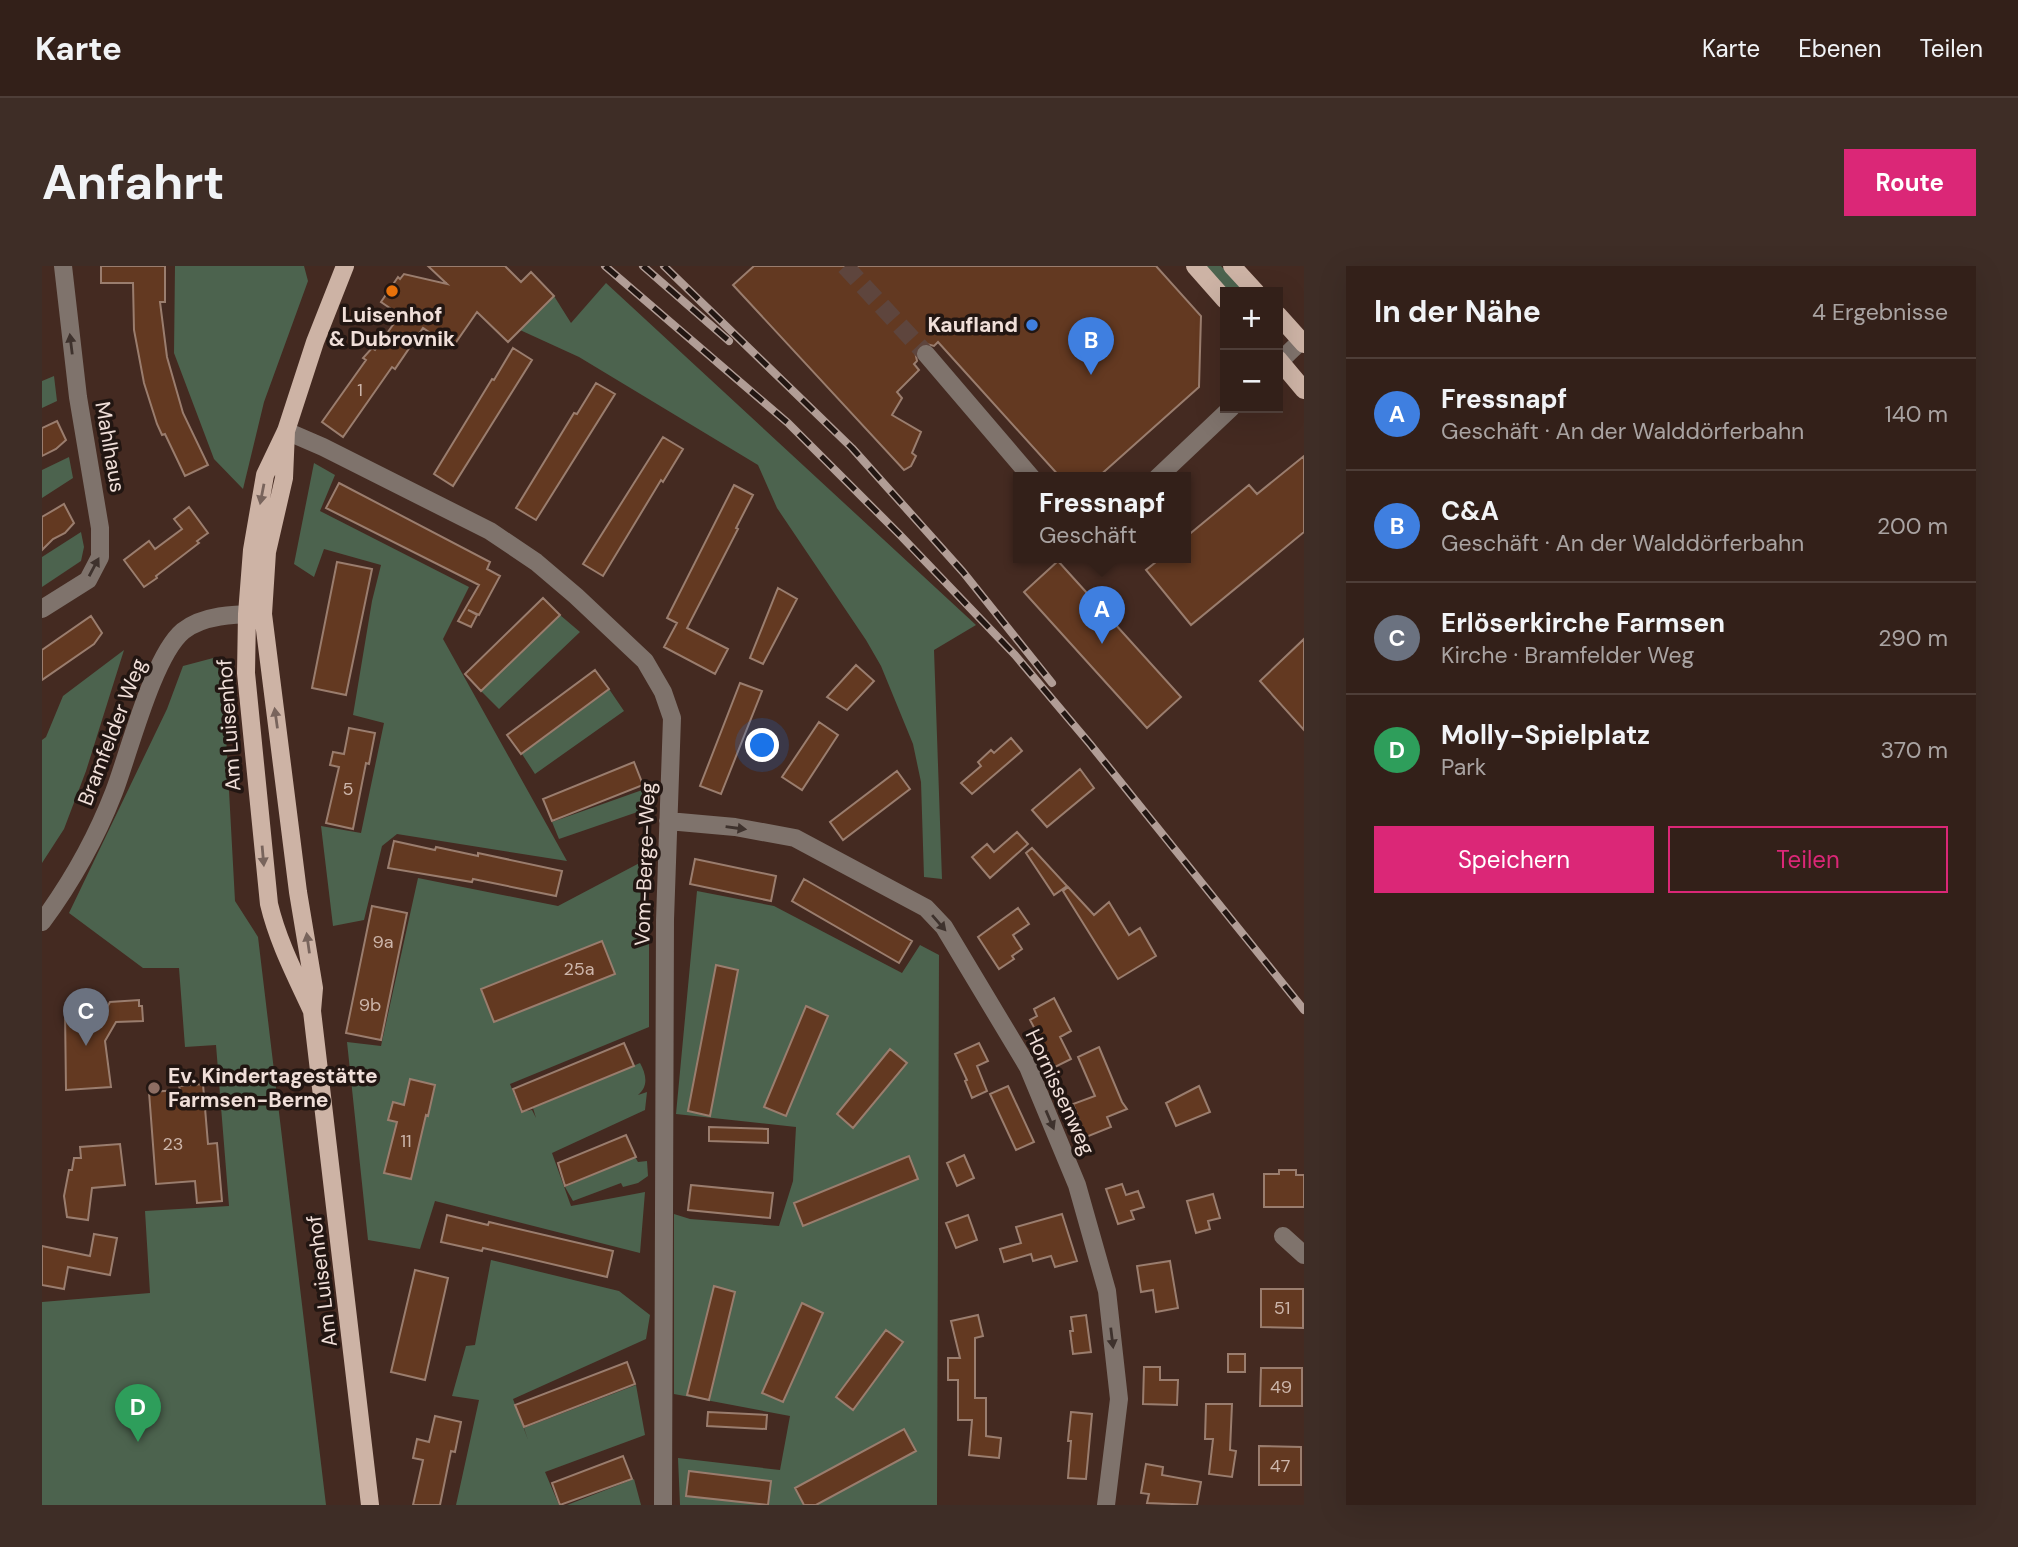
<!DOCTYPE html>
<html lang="de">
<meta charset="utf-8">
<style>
body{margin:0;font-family:"DM Sans",sans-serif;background:#3e2d26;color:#f1f3f6}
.controls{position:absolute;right:21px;top:21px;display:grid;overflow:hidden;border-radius:0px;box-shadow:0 7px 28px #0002}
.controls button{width:63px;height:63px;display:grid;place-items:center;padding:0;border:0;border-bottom:2px solid #4e3e38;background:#332019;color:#f1f3f6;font:35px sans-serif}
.you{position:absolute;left:721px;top:480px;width:24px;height:24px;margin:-18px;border:5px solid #fff;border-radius:50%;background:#1a73e8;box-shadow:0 0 0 10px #1a73e833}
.badge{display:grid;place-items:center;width:46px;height:46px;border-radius:50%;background:#db2777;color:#fff;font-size:23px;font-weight:700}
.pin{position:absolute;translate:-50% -58px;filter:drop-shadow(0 2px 4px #0008)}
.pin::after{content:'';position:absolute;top:37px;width:24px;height:21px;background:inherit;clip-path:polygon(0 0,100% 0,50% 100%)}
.popup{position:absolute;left:971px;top:206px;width:178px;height:91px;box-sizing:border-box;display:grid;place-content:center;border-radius:0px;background:#332019;filter:drop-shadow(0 2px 5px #0005);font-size:23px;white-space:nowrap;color:#a9a3a2}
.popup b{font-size:26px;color:#f1f3f6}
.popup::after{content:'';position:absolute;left:50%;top:100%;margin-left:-14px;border:14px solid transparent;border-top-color:#332019}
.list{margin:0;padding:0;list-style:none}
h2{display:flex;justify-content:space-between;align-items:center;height:91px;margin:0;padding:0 28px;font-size:30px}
h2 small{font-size:23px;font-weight:400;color:#a9a3a2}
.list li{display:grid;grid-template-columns:46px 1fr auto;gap:21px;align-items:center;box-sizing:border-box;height:112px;padding:0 28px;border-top:2px solid #4e3e38}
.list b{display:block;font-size:26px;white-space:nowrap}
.list p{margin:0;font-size:23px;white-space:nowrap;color:#a9a3a2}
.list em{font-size:23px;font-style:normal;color:#a9a3a2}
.actions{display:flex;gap:14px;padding:21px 28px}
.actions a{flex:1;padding:16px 0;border:2px solid #db2777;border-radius:0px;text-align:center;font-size:24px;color:#db2777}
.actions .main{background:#db2777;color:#fff}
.map{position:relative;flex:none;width:1262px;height:1239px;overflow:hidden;border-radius:0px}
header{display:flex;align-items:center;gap:42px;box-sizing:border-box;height:98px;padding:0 35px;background:#332019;border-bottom:2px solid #4e3e38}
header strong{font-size:33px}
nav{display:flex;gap:38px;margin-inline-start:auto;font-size:24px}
.intro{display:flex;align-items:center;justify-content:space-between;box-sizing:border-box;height:168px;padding:0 42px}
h1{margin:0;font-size:49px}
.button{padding:18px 32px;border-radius:0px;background:#db2777;color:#fff;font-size:24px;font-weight:700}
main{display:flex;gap:42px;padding:0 42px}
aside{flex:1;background:#332019;border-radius:0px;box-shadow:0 7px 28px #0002}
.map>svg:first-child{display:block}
.green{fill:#4c634e}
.building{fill:#633921;stroke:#9a7d6e;stroke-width:2}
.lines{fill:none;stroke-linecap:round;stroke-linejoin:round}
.minor-tunnel{stroke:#5e453d;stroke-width:18;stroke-dasharray:18 9;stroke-linecap:butt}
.minor{stroke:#7f736c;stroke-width:18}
.major{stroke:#cdb3a5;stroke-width:18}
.rail-casing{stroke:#b19d96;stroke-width:8}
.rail{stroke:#221612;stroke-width:5;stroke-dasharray:16;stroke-linecap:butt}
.oneway{fill:#3e322d}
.oneway2{fill:#78645c}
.food-dot{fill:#e8710a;stroke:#221612;stroke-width:2.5}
.shop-dot{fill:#3f7fe0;stroke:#221612;stroke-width:2.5}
.education-dot{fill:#8d6e63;stroke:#221612;stroke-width:2.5}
.labels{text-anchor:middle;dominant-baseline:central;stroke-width:7;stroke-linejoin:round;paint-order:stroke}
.number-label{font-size:18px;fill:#cdb6ab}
.poi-label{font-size:21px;font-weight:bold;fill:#f0dfd9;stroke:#221612}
.street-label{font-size:21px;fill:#f0dfd9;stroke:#221612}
</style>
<header>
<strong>Karte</strong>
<nav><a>Karte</a><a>Ebenen</a><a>Teilen</a></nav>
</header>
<div class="intro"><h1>Anfahrt</h1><a class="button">Route</a></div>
<main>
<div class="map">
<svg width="1262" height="1239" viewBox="0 0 1262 1239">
<rect width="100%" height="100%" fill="#442a21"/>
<path class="green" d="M133 0H262L266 15 222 136 201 223 172 193 132 87Z
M1163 0H1179L1203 26H1187Z
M564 17 934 359 892 384 900 613 882 611 879 516 871 478 839 400 824 374 735 242 716 199 537 91 478 64 512 30 529 57Z
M12 110 15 135 0 142V115Z
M27 191 31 212 0 232V204Z
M272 197 293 209 278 245 427 321 401 373 525 595 355 568 340 580 322 654 291 660 279 560 319 567 342 457 311 449 330 335 339 299 282 283 272 311 252 298Z
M39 266 42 281 39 295 0 321V291Z
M518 349 538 366 457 443 439 425Z
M82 384 44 505 22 563 0 597V474L4 471 21 430Z
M175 391 180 396 193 635 216 671 284 1239H0V1036L108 1027 103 945 187 940 174 779 143 781 137 702H101L27 647 125 443 141 400Z
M567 423 582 445 493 508 480 488Z
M603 523 610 541 517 573 510 556Z
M607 592V761L468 818 479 846 490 844 494 852 491 842 598 797C604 808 607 820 596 829L605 826 603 844 510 887 529 940 603 926 598 987 393 935 378 983 326 974 305 776 339 780 376 612 516 640Z
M655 625 732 640 860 707 878 679 897 689 895 1239H638L636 1192 738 1204 748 1150 632 1128V948L648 953 737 960 751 915 754 861 634 848Z
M593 891 596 896 605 895 606 910 596 917 581 921 579 917 531 935 523 921Z
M449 994 577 1025 608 1049 604 1073 471 1133 486 1174 482 1162 594 1119 603 1169 503 1206 517 1239H414L437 1134 410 1130 424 1080 433 1079Z
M592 1213 599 1239H525Z"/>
<path class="building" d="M59 0H123V36H118L125 91 141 147 166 199 143 210 123 168 120 169 115 158 102 117 92 64 91 17H59Z
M386 0H463L479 16 489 6 512 30 466 76 435 46 410 82 381 62 353 103 350 101 301 171 280 156 324 94 321 92 330 82 333 84 358 49 339 36 356 11 358 13 362 8 405 18Z
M712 0H1114L1159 50 1157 121 1055 212H1019L896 76 892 80 881 77 873 85 875 95 872 98 877 104 855 126 860 132 850 149 879 166 870 187 874 190 869 200 862 204 691 19Z
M471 82 490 94 411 220 392 208 450 113 452 114Z
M554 117 573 128 494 254 474 242 532 147 535 148Z
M15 155 24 174 14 183 0 190V162Z
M621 171 641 183 621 216 619 214 561 310 541 298Z
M1262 190V266L1149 359 1104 304 1119 292H1144V271L1207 219 1215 228Z
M297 217 448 296 445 303 458 310 437 349 426 344 435 349 429 361 416 355 437 319 284 242Z
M692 219 711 229 694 262 696 263 645 362 686 383 673 408 622 381 635 357 625 352Z
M22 238 32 257 23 267 11 273 0 284V251Z
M147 241 166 267 155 275 157 277 114 310 115 312 102 321 82 294 107 275 113 283 140 263 132 253Z
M1016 295 1139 431 1105 462 982 326Z
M295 296 330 303 304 429 270 422Z
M736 322 755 333 721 398 708 392Z
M501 332 518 349 439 425 423 408Z
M49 350 60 367 52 378 0 414V384Z
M1262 373V464L1218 415Z
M814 399 832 415 805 444 785 431Z
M553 404 567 423 479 488 465 469Z
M698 417 720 425 679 528 658 520Z
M777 456 796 469 760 524 740 511Z
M307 462 333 467 327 498 324 497 311 563 284 557 297 501 288 499 291 486 302 488Z
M969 472 980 485 930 528 919 517 939 500 936 496 949 484 952 487Z
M592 496 601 519 510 555 501 533Z
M1038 503 1052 522 1005 561 990 544Z
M855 505 868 523 801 574 788 556Z
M975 566 986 578 948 612 930 591 945 578 952 586Z
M352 575 393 584 394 581 436 590V587L520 605 514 630 431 613 430 616 346 602Z
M990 582 1025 620 1012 629 984 587Z
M653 593 734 610 729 635 648 618Z
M762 613 870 675 857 697 750 635Z
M1026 621 1052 649 1067 636 1087 669 1098 662 1114 690 1076 713 1021 625Z
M330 640 365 647 339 774 304 767Z
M976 642 987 658 971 669 980 683 970 690 972 693 957 703 936 671Z
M560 675 573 708 452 756 439 723Z
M674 699 696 704 668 850 646 845Z
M1012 732 1029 765 1018 771 1029 793 1013 801 988 754 995 750 992 743Z
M97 734V740H100L101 755 74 756 63 775 69 821 24 824 23 744 34 739 49 738 64 743 68 736Z
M764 740 786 750 744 850 722 841Z
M582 777 592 800 480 846 471 823Z
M937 777 946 795 935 800 945 825 930 832 923 815 925 814 913 788Z
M1057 781 1080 836 1085 843 1065 851 1069 861 1044 871 1031 838 1053 830 1036 791Z
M848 783 865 797 811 862 795 848Z
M368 813 393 819 386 850 384 849 369 913 342 907 355 856 346 854 351 836 362 839Z
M161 818 166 878 175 877 180 935 155 937 153 915 114 918 107 826 138 824 137 820Z
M966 820 992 876 974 884 948 828Z
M1157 820 1168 846 1134 860 1124 837Z
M667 861 726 863V877L667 875Z
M584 869 594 891 523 920 516 897Z
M78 878 83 919 50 922 46 954 25 951 22 930 27 904H30L32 892H39L38 881Z
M922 889 932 912 915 920 905 897Z
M867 890 876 913 761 960 752 937Z
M1237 904H1254V909H1262V941H1222V908H1237Z
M1080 918 1084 929 1096 925 1102 941 1089 945 1092 953 1076 958 1064 923Z
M649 919 731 927 728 952 646 944Z
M1171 928 1178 952 1166 955 1168 963 1154 967 1145 935Z
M1020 948 1035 995 1013 1001 1009 990 991 995 989 988 962 996 958 983 979 977 974 961Z
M405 949 446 959 447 956 571 985 565 1011 441 982 440 985 399 976Z
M926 949 935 974 914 982 904 957Z
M52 968 75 972 68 1009 26 1001 22 1023 0 1019V980L48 990Z
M1128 995 1136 1042 1114 1046 1111 1024 1099 1026 1095 1000Z
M373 1004 406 1012 383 1114 349 1106Z
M672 1020 693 1026 667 1134 645 1129Z
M1219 1023H1261V1062L1219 1061Z
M760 1037 781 1047 741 1136 720 1127Z
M936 1049 941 1070 933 1072V1132H944V1170L959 1172 957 1192 927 1189 930 1154H916V1114H906V1092H918L909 1055Z
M1044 1049 1049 1086 1031 1088 1028 1065H1031L1029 1051Z
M844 1064 861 1076 811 1144 794 1131Z
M1186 1088H1203V1106H1186Z
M585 1096 593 1118 482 1161 473 1139Z
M1102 1101H1118V1114H1136L1135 1139 1101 1138Z
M1219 1102H1260V1140H1218Z
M1164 1138H1190L1188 1184 1194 1185 1190 1211 1167 1208 1171 1173H1163Z
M666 1146 725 1149 724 1163 665 1160Z
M1029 1146 1050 1148 1044 1213 1026 1212 1029 1175H1026Z
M393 1150 419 1156 413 1186 409 1185 398 1239H371L381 1194 371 1192 375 1173 387 1176Z
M862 1163 874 1185 774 1239H762L753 1222Z
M1217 1180 1259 1181V1219H1217Z
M581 1190 590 1213 518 1239 510 1217Z
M1104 1198 1121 1201 1120 1209 1159 1216 1155 1239 1105 1237 1107 1228 1099 1227Z
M647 1205 729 1215 726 1239 644 1230Z"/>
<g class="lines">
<path class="minor-tunnel" d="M803 0 884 88"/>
<path class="minor" d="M884 88 990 212
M1236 97 1259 75
M244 165 281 181 448 265 494 296 534 330 603 395 621 426 630 452 623 654 621 1239
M1115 212 1189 142
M0 343 46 314 58 291V262L36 131 21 0
M626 555 693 561 753 572 884 642 902 661 986 801 1035 919 1065 1025 1077 1133 1064 1239
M0 656C31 614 53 575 72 526 87 487 111 390 141 365 161 349 193 348 218 348
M1241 970 1262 989"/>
<path class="major" d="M1153 0 1183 34
M1190 0 1214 26
M1236 49 1262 78
M1236 93 1262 124
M244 165 242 212 225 286 221 348 256 626 272 722 270 745 328 1239
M270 745C254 710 236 676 227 638L204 407 205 348 210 284 223 209 244 165 273 76 303 0"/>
<defs>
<path id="rail" d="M563 0 746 157 858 269 973 389 1048 478 1262 744
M601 0 687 75
M622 0 810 182 921 306 1010 417"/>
</defs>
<use href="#rail" class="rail-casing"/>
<use href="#rail" class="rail"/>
</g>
<defs><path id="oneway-solid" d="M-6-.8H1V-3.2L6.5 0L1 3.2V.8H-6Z" transform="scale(1.75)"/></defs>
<g class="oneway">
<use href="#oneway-solid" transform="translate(29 78) rotate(-97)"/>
<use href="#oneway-solid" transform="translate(52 301) rotate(-62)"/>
<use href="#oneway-solid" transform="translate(694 562) rotate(8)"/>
<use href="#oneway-solid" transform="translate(897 657) rotate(49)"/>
<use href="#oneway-solid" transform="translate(1008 854) rotate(67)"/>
<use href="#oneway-solid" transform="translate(1070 1072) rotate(83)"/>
</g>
<g class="oneway2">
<use href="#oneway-solid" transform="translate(220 228) rotate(101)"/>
<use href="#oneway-solid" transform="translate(234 452) rotate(-98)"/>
<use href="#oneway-solid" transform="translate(221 590) rotate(85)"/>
<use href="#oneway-solid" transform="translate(266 677) rotate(-98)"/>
</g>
<circle class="food-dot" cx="350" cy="25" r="7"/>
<circle class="shop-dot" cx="990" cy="59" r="7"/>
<circle class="education-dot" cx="112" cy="822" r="7"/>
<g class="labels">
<g class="number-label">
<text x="318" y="124">1</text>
<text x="306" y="523">5</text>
<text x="341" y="676">9a</text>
<text x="537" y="703">25a</text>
<text x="328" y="739">9b</text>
<text x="364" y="875">11</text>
<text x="131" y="878">23</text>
<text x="1240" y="1042">51</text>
<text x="1239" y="1121">49</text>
<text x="1238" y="1200">47</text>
</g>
<g class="poi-label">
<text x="350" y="49">Luisenhof<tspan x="350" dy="24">&amp; Dubrovnik</tspan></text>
<text x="976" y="59" text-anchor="end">Kaufland</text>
<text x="126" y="810" text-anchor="start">Ev. Kindertagestätte<tspan x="126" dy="24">Farmsen-Berne</tspan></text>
</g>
<g class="street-label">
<text transform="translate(68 181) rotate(80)">Mahlhaus</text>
<text transform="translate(187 459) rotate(-94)">Am Luisenhof</text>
<text transform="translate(70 466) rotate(-69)">Bramfelder Weg</text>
<text transform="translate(603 598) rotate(-88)">Vom-Berge-Weg</text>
<text transform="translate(1018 826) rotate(65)">Hornissenweg</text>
<text transform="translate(280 1015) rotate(-97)">Am Luisenhof</text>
</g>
</g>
</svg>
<div class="controls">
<button>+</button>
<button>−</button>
</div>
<div class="you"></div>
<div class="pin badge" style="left:1060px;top:378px;background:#3f7fe0">A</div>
<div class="popup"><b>Fressnapf</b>Geschäft</div>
<div class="pin badge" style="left:1049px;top:109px;background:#3f7fe0">B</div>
<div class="pin badge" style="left:44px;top:780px;background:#6b7280">C</div>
<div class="pin badge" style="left:96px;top:1176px;background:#2e9e5b">D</div>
</div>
<aside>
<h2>In der Nähe<small>4 Ergebnisse</small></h2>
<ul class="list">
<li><span class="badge" style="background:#3f7fe0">A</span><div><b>Fressnapf</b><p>Geschäft · An der Walddörferbahn</p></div><em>140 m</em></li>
<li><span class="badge" style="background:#3f7fe0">B</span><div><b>C&amp;A</b><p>Geschäft · An der Walddörferbahn</p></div><em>200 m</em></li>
<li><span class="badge" style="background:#6b7280">C</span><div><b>Erlöserkirche Farmsen</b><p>Kirche · Bramfelder Weg</p></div><em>290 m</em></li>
<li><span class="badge" style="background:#2e9e5b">D</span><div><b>Molly-Spielplatz</b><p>Park</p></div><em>370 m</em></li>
</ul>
<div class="actions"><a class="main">Speichern</a><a>Teilen</a></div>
</aside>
</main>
